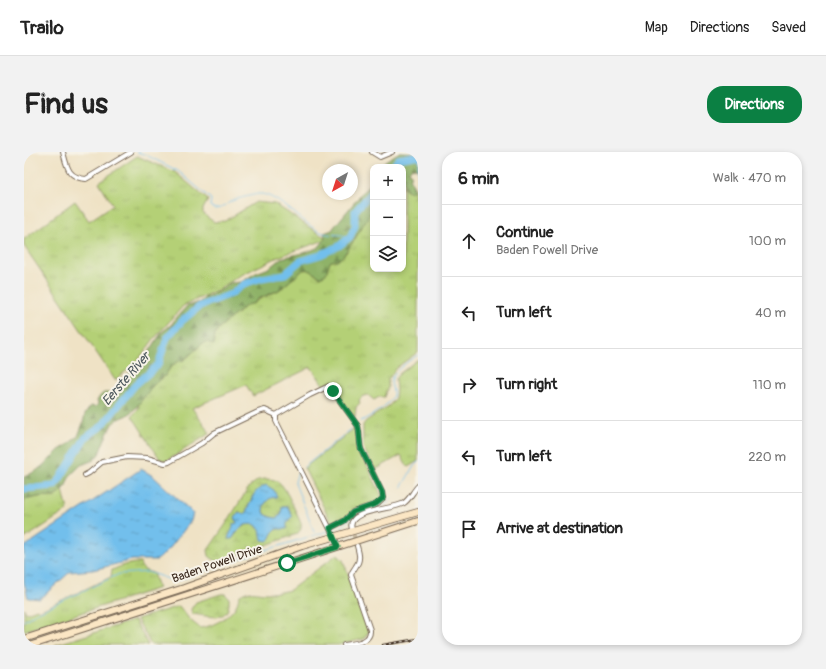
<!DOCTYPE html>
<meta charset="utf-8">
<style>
body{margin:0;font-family:Pangolin,sans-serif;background:#f2f2f2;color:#222}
.controls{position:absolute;right:12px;top:12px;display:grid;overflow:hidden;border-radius:8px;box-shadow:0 2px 6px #0003}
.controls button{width:36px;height:36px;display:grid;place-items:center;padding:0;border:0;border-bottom:1px solid #e0e0e0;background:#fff;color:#222;font:20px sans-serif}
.compass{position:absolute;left:298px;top:12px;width:36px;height:36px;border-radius:50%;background:#fff;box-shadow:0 2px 6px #0003;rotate:219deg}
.stop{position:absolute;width:12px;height:12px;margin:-9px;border:3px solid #0b8043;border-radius:50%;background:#fff}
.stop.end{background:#0b8043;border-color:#fff;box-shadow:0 1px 4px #0008}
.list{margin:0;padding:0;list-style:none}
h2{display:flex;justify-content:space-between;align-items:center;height:52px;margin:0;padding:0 16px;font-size:17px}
h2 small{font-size:13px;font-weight:400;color:#767676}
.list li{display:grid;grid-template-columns:26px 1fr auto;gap:12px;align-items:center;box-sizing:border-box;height:72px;padding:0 16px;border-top:1px solid #e0e0e0}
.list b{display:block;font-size:15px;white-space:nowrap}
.list p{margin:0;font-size:13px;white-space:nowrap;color:#767676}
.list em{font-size:13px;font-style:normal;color:#767676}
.icon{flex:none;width:22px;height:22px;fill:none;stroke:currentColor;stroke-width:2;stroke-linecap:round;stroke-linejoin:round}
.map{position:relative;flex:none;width:394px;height:493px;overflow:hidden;border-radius:16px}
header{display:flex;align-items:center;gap:24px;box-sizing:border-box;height:56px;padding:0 20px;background:#fff;border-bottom:1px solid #e0e0e0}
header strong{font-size:19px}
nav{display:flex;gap:22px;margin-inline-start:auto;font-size:14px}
.intro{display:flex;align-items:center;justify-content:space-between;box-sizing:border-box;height:96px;padding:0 24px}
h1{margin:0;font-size:28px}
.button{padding:10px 18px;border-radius:16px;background:#0b8043;color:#fff;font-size:14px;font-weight:700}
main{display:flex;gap:24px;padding:0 24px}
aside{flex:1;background:#fff;border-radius:16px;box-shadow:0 2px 6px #0003}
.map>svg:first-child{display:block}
.grass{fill:url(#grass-tufts);stroke:#787d4a}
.forest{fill:url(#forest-firs);stroke:#656e42}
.wetland{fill:url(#wetland-marsh);stroke:#787d4a;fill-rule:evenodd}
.water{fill:url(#water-ripples);stroke:#567485}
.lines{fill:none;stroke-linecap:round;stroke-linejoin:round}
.stream{stroke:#72bfec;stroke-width:1}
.river{stroke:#72bfec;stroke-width:7}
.street-tunnel{stroke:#cbbda4;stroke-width:4;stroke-dasharray:4 2;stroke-linecap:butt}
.street-casing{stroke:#7a6a58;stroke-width:6}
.secondary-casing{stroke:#7a6a58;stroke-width:8}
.street{stroke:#fff;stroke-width:4}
.secondary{stroke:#fbe6c4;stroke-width:6}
.rail-casing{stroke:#3b2a1e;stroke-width:2.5}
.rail{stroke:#f7f3e8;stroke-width:1;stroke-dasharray:3;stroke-linecap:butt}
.route{stroke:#0b8043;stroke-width:5}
.labels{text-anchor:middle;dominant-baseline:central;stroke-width:4;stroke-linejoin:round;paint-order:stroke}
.street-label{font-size:12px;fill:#3b2a1e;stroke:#f7f3e8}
.water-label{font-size:13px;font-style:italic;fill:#4c575c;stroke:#f7f3e8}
</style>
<header>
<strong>Trailo</strong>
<nav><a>Map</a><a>Directions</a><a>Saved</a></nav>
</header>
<div class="intro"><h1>Find us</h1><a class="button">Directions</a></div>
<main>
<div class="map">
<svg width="394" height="493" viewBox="0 0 394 493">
<defs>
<pattern id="grass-tufts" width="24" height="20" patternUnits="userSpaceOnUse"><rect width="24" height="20" fill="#b4d076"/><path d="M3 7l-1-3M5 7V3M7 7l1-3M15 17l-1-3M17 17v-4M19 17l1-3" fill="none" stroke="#9cb366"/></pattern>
<pattern id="forest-firs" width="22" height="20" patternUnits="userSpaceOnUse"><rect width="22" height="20" fill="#8fb267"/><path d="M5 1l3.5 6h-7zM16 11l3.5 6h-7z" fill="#769154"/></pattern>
<pattern id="wetland-marsh" width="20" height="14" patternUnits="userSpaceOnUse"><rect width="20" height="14" fill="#b4d076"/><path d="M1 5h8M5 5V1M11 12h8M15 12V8" fill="none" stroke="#9cb366"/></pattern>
<pattern id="water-ripples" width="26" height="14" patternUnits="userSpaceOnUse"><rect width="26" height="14" fill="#72bfec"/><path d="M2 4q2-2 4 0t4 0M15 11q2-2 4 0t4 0" fill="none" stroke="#5f9bbf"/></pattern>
</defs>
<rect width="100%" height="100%" fill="#f7f3e8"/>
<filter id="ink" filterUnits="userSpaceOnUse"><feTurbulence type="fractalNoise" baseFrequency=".025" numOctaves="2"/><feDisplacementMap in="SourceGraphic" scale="8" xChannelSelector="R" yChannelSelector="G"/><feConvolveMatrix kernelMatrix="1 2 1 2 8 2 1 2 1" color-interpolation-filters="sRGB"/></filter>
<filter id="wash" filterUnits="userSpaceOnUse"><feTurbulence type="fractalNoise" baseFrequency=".012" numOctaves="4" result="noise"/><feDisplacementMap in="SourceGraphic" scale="16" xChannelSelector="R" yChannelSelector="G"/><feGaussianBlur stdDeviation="0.9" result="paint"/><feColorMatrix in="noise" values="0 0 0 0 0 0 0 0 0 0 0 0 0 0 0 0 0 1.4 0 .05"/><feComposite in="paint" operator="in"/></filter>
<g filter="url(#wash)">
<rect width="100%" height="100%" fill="#efe2c5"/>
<path class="grass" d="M113 4 151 20 184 48 179 57V61L183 65 190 70 201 69 232 50 251 52 303 87 254 105 215 124 195 137 159 154 129 188 112 211 91 228 0 94V87L51 49 65 69 89 53 75 30Z
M379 33 383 39 390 38 391 46 394 56V200L372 216 364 228V236L362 239 360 245H355L350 248 344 243 339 244 335 248 336 251 332 255 331 265C324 257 308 241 308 231L300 234 287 215 229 244 222 233 168 256 186 281 143 309 136 307 108 264 114 257 115 250 131 231 140 225 146 216 153 210 160 208 179 191 190 185 195 176 206 166 214 161 216 158 225 152 232 150 234 148 255 138 279 118C285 116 290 121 296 125L303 119V115L307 109 322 101C324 95 328 92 331 87 336 78 342 66 349 57V117H379Z
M394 207V309L384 315 377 303 351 318 339 295V273L342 269 366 253 371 246 372 238 371 227 375 222Z
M332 275 334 282V295L357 342V346L355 348 330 357 318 368 308 372 280 316Z
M39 338 44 358 0 387V348L19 344 30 345Z
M312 403 315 404 319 408 345 480 340 487 314 493H127L113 467 155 454 166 468 176 476C192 474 214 461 215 444 225 436 232 441 243 441 250 441 259 440 266 438Z
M111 411H116C118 419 123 419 129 421L133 433 135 436 0 479V456L2 461 13 457 15 459 87 425 88 418 100 413Z
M111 468 124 493H31Z"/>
<path class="forest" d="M376 0 393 1 394 17 388 15 385 19 388 24 385 26 391 37 390 38 387 40C377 37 379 24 379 15H357L361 9Z
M349 25C349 35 351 47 349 56 348 59 321 103 318 105 315 108 311 109 307 109 303 114 304 117 302 122L296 125C290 121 285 116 279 118L255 138 234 147 229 152H225L219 156 195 176 191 182 190 193 183 190 179 191 160 208 153 210 146 216 140 225 131 231 111 257 104 263 93 268 88 272 80 289 75 302 70 308 57 313 45 325 41 336 39 338 30 345 19 344 0 348V325L12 319 23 310 35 298 42 294 54 284 59 271 61 262 67 254 71 255 74 252 73 249C79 238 82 240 93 243L96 241 99 225 111 217 119 209 138 180 148 172 151 167 163 154 176 150 180 146 198 137 206 131 217 130 232 121 245 116 257 106 283 100 295 95 301 87 300 81 308 78 310 75 334 46C337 40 341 39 344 34 346 31 346 28 349 25Z"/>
<path class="wetland" d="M240 327C245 327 249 327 253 329 262 333 272 362 277 371 278 376 277 378 273 382L198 409C192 409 189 408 185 404L184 398 202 372 225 335 234 328ZM229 343 252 345C245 345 242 349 239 356L241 362 246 365 252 366 257 363 258 354H263L266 358 262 372C257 376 252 376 248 381L236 378 232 373C218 370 216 377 208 387L210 375 213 371 214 360 221 362Z
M197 442H201L205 446C207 472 185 464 168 462L167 457 172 450Z"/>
<path class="water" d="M117 317 129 324 169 361 167 369 146 396 138 404 133 408H108L69 418 46 420 16 447 4 446 0 430V395Z
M242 333 250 338 253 345C245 345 242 349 239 356L241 362 246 365 252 366 257 363 258 354H263L269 364C264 368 262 370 263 377H252L248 381 247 386 243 389 238 388 236 378 232 373C218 370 215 377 208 387H204C205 381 210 377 209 372L213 371 211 365 215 360 218 362H221C228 349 227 339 242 333Z"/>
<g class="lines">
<path class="stream" d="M113 0 120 2 154 19 187 47 186 54 191 57C199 57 203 51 210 48 216 46 228 43 234 42 250 40 277 68 291 77 304 86 313 80 326 85
M394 4V41
M337 269C345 265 366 253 369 244 370 239 367 234 367 229 369 219 386 208 394 203
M280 315 331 274
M274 320 271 330 272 334 285 366 290 380
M377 336 390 314 394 310
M359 354 364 351 368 346
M345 357 355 355
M310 376 320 373 327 365
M0 469 10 462 95 422 124 420 150 429 155 428 232 401 304 379"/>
<path class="river" d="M368 15 374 7 390 4H394
M0 337 30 334 36 327 61 286 78 274 111 233 134 213 143 186 158 169 176 154 207 142 220 132 238 126 261 122 276 109 296 103 315 94 326 85 331 74V59L349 39"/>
</g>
</g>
<g filter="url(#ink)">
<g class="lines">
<path class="street-tunnel" d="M328 377 333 394"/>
<defs>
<path id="street" d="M39 0C43 15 44 26 62 27L107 0
M348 0 356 5 368 0
M252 263 286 243 305 234 334 274C336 282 335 289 337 297L358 340 359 346 353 352 329 360 320 369 306 376
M61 323 65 321 78 310 103 305 123 306 141 311 145 310 178 291 190 281 234 260 241 258 252 263V269L315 395
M328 377C321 357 370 358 380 351 386 347 389 339 394 334
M320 493C330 491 347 491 346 478L327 423C328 419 330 418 332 414 337 408 335 401 333 394"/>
<path id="secondary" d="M0 487 160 436 278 394 394 360
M8 493 394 369"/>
</defs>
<use href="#street" class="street-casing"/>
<use href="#secondary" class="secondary-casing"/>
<use href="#street" class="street"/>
<use href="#secondary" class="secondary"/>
<defs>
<path id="rail" d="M359 493 394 487"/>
</defs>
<use href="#rail" class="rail-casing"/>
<use href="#rail" class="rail"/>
</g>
</g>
<g class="lines" filter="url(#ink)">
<path class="route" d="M263 411 314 395 306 376 320 369 329 360 352 352 359 346 358 340 337 297C335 289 336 282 334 274L309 239"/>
</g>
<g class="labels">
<g class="street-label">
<text transform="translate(193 412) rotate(-19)">Baden Powell Drive</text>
</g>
<g class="water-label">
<text transform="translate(102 227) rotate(-49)">Eerste River</text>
</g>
</g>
</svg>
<div class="controls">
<button>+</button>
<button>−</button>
<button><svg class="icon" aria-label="layers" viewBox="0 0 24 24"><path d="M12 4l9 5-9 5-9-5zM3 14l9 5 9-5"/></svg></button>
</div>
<svg class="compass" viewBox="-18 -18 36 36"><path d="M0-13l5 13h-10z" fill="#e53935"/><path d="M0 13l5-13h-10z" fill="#767676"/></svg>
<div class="stop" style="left:263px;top:411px"></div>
<div class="stop end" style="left:309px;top:239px"></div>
</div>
<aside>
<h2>6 min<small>Walk · 470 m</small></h2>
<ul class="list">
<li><svg class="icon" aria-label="ahead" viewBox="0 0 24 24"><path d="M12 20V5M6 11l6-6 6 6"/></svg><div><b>Continue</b><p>Baden Powell Drive</p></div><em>100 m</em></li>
<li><svg class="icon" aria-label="left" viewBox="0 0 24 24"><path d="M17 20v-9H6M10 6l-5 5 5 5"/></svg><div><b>Turn left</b></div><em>40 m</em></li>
<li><svg class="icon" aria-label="right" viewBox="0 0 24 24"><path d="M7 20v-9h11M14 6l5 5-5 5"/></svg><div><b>Turn right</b></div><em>110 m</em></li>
<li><svg class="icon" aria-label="left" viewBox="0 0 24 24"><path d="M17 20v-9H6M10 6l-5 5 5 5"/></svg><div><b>Turn left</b></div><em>220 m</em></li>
<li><svg class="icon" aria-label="arrive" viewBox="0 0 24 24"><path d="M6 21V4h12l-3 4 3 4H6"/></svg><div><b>Arrive at destination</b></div></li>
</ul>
</aside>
</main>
